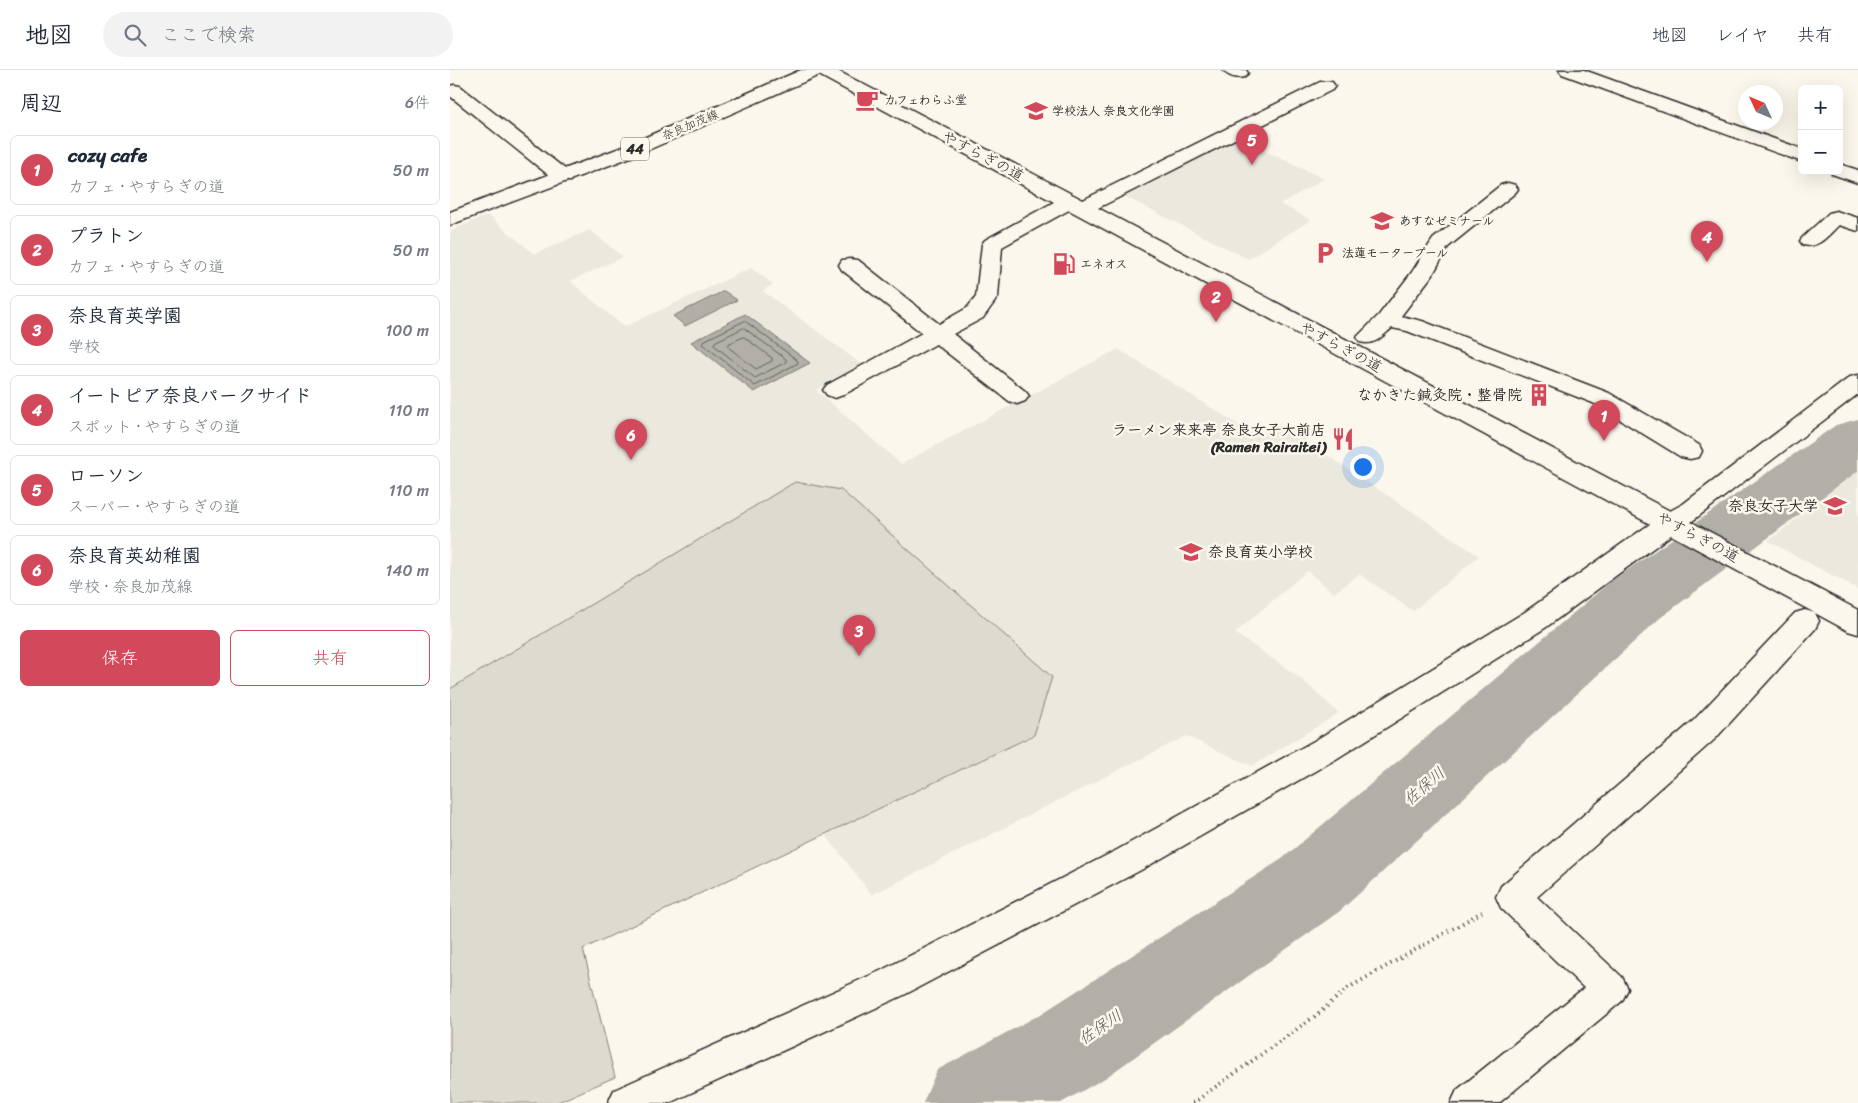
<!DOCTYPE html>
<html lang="ja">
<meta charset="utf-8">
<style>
body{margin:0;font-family:Sriracha,"Klee One",sans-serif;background:#f2f2f3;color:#1f2937}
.controls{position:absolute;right:15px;top:15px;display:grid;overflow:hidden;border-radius:8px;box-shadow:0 5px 20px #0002}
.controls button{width:45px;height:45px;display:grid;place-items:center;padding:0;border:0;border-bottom:1px solid #e0e1e3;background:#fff;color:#1f2937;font:25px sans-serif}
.compass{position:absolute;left:1288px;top:15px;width:45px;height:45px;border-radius:50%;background:#fff;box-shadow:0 5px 20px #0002;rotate:314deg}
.you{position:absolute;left:912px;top:396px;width:18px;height:18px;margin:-12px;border:4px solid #fff;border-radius:50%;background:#1a73e8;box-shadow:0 0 0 8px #1a73e833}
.badge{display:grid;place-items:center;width:32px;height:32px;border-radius:50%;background:#d1495b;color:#fff;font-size:16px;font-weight:700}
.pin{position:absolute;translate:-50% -41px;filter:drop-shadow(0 1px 2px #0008)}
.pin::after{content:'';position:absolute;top:26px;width:18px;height:15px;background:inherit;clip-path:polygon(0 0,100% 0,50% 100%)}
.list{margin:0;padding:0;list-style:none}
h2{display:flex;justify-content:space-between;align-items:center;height:65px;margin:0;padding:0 20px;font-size:21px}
h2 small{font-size:16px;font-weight:400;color:#747a83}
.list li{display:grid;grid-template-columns:32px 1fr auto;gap:15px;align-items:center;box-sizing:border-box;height:70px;margin:0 10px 10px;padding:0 10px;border:1px solid #e0e1e3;border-radius:8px}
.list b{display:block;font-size:19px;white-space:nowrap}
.list p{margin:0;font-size:16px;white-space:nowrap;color:#747a83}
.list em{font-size:16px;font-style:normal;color:#747a83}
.actions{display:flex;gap:10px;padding:15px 20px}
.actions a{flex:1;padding:11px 0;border:1px solid #d1495b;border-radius:8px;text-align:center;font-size:18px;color:#d1495b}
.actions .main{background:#d1495b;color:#fff}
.icon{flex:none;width:28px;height:28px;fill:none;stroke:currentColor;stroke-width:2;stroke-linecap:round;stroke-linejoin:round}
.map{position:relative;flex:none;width:1408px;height:1033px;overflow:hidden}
header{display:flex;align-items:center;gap:30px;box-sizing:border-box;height:70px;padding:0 25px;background:#fff;border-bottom:1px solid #e0e1e3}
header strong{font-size:24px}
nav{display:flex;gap:28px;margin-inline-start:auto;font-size:18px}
.search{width:350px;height:45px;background:#f2f2f3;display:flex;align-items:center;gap:12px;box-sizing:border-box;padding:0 18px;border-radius:28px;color:#747a83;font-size:19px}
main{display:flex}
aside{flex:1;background:#fff}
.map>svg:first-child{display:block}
.built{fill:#ebe8de}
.green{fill:#dddad0;stroke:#84827e}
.water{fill:#b1afa7;stroke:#7b7a75}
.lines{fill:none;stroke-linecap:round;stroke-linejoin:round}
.shore{stroke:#61605d;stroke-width:1}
.river{fill:#b1afa7;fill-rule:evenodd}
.minor-casing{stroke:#2b2b2b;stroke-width:3}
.major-casing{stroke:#2b2b2b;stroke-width:3}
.path{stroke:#2b2b2b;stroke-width:4;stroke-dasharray:1 4.5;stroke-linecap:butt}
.minor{fill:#fbf7ec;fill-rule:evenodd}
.major{fill:#fbf7ec;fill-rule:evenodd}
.labels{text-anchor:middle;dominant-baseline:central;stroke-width:5;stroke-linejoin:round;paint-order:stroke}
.far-poi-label{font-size:12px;font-weight:bold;fill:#2b2b2b;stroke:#fbf7ec;text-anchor:start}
.far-street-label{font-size:12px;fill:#2b2b2b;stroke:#fbf7ec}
.shield{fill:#fbf7ec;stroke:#696865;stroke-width:1}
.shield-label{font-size:14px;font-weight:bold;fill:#2b2b2b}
.street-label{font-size:15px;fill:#2b2b2b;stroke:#fbf7ec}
.poi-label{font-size:15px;font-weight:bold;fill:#2b2b2b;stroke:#fbf7ec;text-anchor:end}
.water-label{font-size:16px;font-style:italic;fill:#5a5956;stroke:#fbf7ec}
</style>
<header>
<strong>地図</strong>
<div class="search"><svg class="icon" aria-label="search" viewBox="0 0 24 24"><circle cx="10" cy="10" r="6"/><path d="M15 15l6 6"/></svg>ここで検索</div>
<nav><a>地図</a><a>レイヤ</a><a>共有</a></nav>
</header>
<main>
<aside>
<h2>周辺<small>6件</small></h2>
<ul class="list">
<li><span class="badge">1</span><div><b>cozy cafe</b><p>カフェ · やすらぎの道</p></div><em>50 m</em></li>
<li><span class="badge">2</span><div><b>プラトン</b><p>カフェ · やすらぎの道</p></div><em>50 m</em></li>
<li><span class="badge">3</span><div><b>奈良育英学園</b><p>学校</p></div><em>100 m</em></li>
<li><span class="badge">4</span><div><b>イートピア奈良パークサイド</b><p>スポット · やすらぎの道</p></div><em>110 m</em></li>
<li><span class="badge">5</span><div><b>ローソン</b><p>スーパー · やすらぎの道</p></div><em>110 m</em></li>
<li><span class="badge">6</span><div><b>奈良育英幼稚園</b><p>学校 · 奈良加茂線</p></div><em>140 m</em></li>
</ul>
<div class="actions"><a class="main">保存</a><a>共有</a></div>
</aside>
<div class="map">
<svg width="1408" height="1033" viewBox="0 0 1408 1033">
<rect width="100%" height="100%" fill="#fbf7ec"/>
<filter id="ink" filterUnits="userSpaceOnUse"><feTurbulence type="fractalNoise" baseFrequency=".02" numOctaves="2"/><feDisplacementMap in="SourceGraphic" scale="10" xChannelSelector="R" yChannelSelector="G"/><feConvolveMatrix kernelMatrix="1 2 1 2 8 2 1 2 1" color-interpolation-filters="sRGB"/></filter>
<g filter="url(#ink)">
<path class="built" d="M784 66 874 109 830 134 861 150 798 189 672 125Z
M38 145 84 184 140 160 173 187 120 211 174 257 301 198 323 214 313 221 411 294 366 320 451 394 668 279 803 364 839 360 1029 486 963 541 909 504 884 523 857 501 785 563 850 608 889 643 802 696 736 666 422 825 375 764 133 879 165 1007 106 1033H0V161Z
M1408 401V519L1318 471Z"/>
<path class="green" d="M345 412 391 420 602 607 584 665 133 879 165 1007 106 1033H0V619Z"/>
<path class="water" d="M274 221 287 230 235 256 223 246Z
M295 244 360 293 304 322 241 272Z"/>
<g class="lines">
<path class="shore" d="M295 251 347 290 348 293 305 316 253 274 254 271Z
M294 258 336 289V292L305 308 264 275 265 272Z
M294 267 322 288V291L306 299 278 277 279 274Z"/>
<path class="river" d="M1408 349V401L1210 548 890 841 655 1008 611 1033H473L487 1000 591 944 832 789 1160 512 1386 355Z"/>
<defs>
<path id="minor" d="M364 0H386L633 130 870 12H882L885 16 882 20 648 138 1220 441 1233 434 1400 307 1408 305V324L1241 452 1408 540V564L1398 561 1221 465 1095 558 886 689 691 800 454 925 219 1033H158L164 1020 430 901 667 780 864 671 1075 542 1200 454 619 140 552 177 548 227 533 248 503 264 575 321 579 326 575 331 567 334 559 331 486 274 393 325 385 328 377 325 373 320 377 315 472 263 392 200 389 195 392 190 400 189 408 190 489 254 517 238 526 227 532 174 535 170 604 132 367 4Z
M773 0H796L798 3 795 7C787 9 778 7 773 0Z
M1109 0H1134L1352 79V92L1112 4Z
M4 15 10 16 120 103 123 107 120 111H106L0 26V16Z
M1389 94 1408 100V113L1382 104 1380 101H1389Z
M1058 113 1065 115 1068 119 1065 123 998 177 983 204 951 246 972 251 1159 323 1249 375 1252 381 1249 387 1240 389 1231 387 1143 333 957 261 942 258C931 267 925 276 910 272L907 267 929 245 962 202 983 169 1051 115Z
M1386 141 1408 148V161L1389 155C1378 165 1369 179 1353 175L1350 171 1353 167 1379 143Z
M1355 540 1365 543 1369 551 1365 559 1265 669 1087 827 1172 907 1178 919 1172 931 1049 1033H1001L1007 1020 1134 918 1051 838 1046 827 1051 816 1243 651 1345 543Z"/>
<path id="major" d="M351 0H375L372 4 189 84 0 155V142L175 76Z"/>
</defs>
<use href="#minor" class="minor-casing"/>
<use href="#major" class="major-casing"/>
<path class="path" d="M743 1033 868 944 898 918 1032 842"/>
<use href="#minor" class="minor"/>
<use href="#major" class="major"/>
</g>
</g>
<defs>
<symbol id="cafe-bare" viewBox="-9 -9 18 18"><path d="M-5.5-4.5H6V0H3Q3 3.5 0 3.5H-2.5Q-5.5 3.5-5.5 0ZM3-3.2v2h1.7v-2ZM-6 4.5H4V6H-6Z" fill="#d1495b" stroke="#fbf7ec" stroke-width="2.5" paint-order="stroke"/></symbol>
<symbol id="school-bare" viewBox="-9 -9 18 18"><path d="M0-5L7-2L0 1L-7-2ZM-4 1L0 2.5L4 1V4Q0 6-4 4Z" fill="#d1495b" stroke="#fbf7ec" stroke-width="2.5" paint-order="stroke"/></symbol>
<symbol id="parking-bare" viewBox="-9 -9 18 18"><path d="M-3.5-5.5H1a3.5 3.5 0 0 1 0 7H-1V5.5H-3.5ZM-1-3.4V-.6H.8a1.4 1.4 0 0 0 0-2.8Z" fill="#d1495b" stroke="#fbf7ec" stroke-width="2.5" paint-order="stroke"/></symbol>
<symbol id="fuel-bare" viewBox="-9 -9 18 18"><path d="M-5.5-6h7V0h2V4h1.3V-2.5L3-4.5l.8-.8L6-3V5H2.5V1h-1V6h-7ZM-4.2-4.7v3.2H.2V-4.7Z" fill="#d1495b" stroke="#fbf7ec" stroke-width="2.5" paint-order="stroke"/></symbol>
<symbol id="building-bare" viewBox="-9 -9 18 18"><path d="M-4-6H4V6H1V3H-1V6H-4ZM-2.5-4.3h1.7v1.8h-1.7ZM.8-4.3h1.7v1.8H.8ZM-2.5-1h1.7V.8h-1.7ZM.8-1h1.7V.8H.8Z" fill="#d1495b" stroke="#fbf7ec" stroke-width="2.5" paint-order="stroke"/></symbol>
<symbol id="restaurant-bare" viewBox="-9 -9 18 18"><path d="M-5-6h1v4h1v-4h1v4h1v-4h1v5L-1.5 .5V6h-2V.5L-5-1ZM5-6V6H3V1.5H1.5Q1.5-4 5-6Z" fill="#d1495b" stroke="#fbf7ec" stroke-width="2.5" paint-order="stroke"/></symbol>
<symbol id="university-bare" viewBox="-9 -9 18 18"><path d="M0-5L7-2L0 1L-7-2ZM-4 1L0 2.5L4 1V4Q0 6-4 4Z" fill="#d1495b" stroke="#fbf7ec" stroke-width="2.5" paint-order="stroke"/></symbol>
</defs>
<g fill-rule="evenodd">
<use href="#cafe-bare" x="401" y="14" width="32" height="32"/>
<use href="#school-bare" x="570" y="25" width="32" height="32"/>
<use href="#school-bare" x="916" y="135" width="32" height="32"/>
<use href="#parking-bare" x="859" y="167" width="32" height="32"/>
<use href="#fuel-bare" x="598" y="178" width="32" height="32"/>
<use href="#building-bare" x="1073" y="309" width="32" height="32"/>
<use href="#restaurant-bare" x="877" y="353" width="32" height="32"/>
<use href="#university-bare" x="1369" y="420" width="32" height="32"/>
<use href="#school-bare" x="725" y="466" width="32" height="32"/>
</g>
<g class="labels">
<g class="far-poi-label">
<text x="434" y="30">カフェわらふ堂</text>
<text x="602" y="41">学校法人 奈良文化学園</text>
<text x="949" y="151">あすなゼミナール</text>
<text x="892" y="183">法蓮モータープール</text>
<text x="630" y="194">エネオス</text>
</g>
<g class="far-street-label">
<text transform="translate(240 55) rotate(-23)">奈良加茂線</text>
</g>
<rect class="shield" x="171" y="67.5" width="28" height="23" rx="4"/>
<g class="shield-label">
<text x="185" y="79">44</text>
</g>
<g class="street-label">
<text transform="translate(533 86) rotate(28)">やすらぎの道</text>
<text transform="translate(891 277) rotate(28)">やすらぎの道</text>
<text transform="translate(1248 467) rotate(28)">やすらぎの道</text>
</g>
<g class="poi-label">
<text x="1072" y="325">なかきた鍼灸院・整骨院</text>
<text x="876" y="360">ラーメン来来亭 奈良女子大前店<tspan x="876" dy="17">(Ramen Rairaitei)</tspan></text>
<text x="1368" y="436">奈良女子大学</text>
<text x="758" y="482" text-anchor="start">奈良育英小学校</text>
</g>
<g class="water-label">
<text transform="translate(974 716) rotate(-41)">佐保川</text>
<text transform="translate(650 957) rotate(-34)">佐保川</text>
</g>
</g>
</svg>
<div class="controls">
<button>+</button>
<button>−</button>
</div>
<svg class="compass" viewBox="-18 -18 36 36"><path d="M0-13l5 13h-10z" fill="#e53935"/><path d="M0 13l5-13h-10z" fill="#747a83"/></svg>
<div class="you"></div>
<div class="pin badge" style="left:1154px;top:371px">1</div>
<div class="pin badge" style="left:766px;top:252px">2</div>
<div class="pin badge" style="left:409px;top:586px">3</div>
<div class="pin badge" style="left:1257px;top:192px">4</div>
<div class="pin badge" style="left:802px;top:95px">5</div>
<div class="pin badge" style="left:181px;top:390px">6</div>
</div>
</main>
